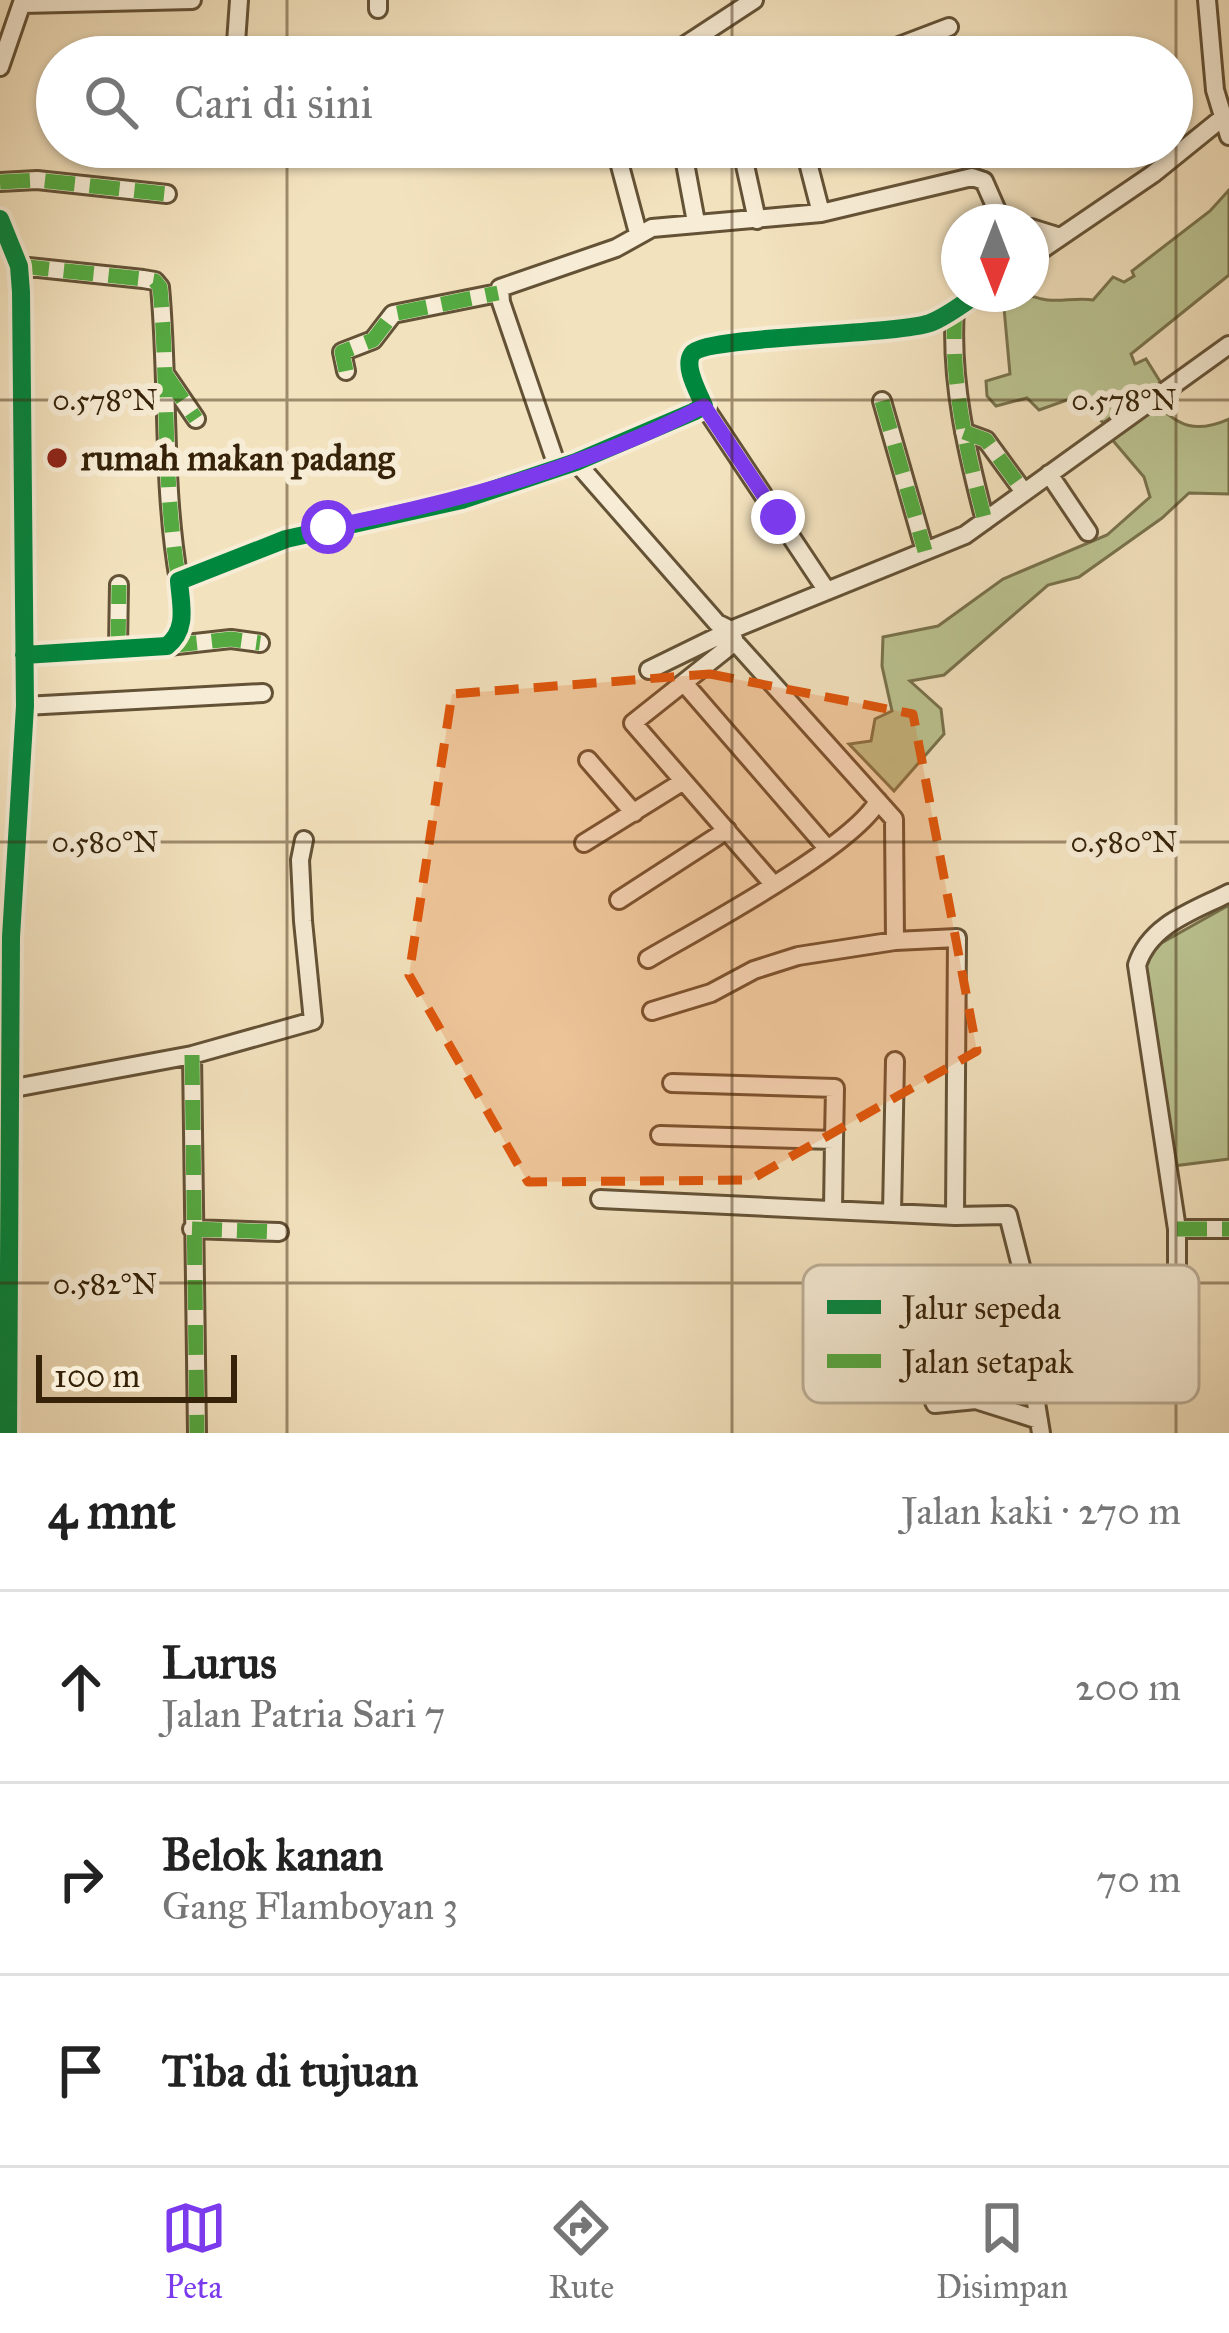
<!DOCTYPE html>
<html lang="id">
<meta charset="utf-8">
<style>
body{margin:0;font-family:"IM FELL Great Primer",serif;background:#f2f2f2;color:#222}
.compass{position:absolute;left:941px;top:204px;width:108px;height:108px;border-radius:50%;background:#fff;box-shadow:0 3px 9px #0004;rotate:180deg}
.scale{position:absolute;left:36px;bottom:30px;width:201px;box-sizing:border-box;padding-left:12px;border:6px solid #352208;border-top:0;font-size:33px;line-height:42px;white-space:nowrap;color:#352208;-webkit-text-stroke:9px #f7ecd5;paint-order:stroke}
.stop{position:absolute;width:36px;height:36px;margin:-27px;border:9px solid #7c3aed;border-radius:50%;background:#fff}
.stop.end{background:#7c3aed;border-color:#fff;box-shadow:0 3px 12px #0008}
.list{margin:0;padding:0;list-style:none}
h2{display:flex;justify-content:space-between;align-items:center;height:156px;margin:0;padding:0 48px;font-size:51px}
h2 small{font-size:39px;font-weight:400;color:#767676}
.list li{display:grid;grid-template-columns:78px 1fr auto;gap:36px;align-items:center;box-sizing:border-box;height:192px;padding:0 48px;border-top:3px solid #e0e0e0}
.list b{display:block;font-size:45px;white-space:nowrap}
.list p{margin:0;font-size:39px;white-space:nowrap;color:#767676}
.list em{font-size:39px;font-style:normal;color:#767676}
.icon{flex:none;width:66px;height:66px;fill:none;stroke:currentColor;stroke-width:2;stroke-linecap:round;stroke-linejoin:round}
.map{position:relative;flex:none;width:1229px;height:1433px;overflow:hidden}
.search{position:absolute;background:#fff;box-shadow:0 3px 9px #0004;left:36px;right:36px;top:36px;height:132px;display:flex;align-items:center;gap:30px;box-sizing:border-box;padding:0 42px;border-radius:66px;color:#767676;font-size:45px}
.sheet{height:732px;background:#fff}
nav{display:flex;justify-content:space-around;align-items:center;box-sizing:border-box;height:168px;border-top:3px solid #e0e0e0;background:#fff;font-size:33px;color:#767676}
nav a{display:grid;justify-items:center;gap:6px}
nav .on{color:#7c3aed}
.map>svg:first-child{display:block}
.green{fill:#bbc391;stroke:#78724c;stroke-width:3}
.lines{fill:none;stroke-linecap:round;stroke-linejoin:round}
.minor-casing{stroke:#645236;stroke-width:22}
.minor{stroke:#f7ecd5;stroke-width:16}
.quiet{stroke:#54aa41;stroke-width:15;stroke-dasharray:30 15;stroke-linecap:butt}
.cycleway-casing{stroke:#f7ecd5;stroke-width:26}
.cycleway{stroke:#00873e;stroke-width:18}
.route{stroke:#7c3aed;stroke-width:15}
.marked{fill:#df560c;fill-opacity:0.2;stroke:#df560c;stroke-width:9;stroke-dasharray:24 15;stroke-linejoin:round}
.ticks{fill:none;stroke:#352208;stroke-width:3;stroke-opacity:0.45}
.poi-dot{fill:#8f2418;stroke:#f7ecd5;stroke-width:4.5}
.labels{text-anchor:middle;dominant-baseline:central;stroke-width:12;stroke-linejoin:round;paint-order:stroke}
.poi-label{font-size:36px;font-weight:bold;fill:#352208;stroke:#f7ecd5;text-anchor:start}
.key{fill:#f7ecd5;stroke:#bdaf98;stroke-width:3}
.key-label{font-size:33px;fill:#352208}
.ticks-label{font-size:30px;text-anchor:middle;fill:#352208;stroke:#f7ecd5;stroke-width:12;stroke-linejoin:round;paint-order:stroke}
</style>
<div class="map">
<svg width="1229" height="1433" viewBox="0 0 1229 1433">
<rect width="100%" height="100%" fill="#f3e2be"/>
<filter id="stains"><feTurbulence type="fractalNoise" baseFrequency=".00167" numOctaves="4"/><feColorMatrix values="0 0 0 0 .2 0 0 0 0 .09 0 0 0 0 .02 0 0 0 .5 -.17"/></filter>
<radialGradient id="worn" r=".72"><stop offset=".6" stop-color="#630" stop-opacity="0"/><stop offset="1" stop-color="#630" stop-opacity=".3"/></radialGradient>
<path class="green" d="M1229 190V275L1131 354 1135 364 1146 359 1161 383 1103 423 1081 395 1039 410 1027 398 996 406 987 396 986 381 1010 374 1003 297C1020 292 1027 295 1042 299 1056 303 1077 297 1093 300L1113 277 1124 282 1134 276 1132 271 1210 211Z
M1155 402C1179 428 1197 433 1229 419V494L1189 493 1162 518 1079 577 1048 585 944 675 910 681 941 709 944 734 894 791 849 744 871 741 875 719 892 711 882 666 883 637 938 626 1003 579 1107 535 1150 497 1144 477 1109 436Z
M1229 905V1159L1173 1166 1145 964 1149 950Z"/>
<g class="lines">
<defs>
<path id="minor" d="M378 0V9
M1207 0 1215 90 1229 136
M23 4 192 0
M235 57 239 0
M667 57 754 0
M870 57 949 27
M0 67 23 0
M615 147 638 233
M682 147 696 222
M741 147 757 220
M804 147 821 213
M0 182 37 180 167 194
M0 219 19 266 21 292 25 706 11 937 8 1433
M1031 228 1060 237
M1031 257 1153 174 1221 119
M19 266 143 279 155 281 160 287C169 385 162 484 179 581
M955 309C950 381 967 452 985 521
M346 371 342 352 373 340 393 314 498 293
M166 375 196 419
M882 401 925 551
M704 406 827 591
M964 432 986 440 1024 492
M576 462 717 623 731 630
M557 466 501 302 500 288 616 248 652 228 821 213 972 177 984 181 1002 222
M1049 474 1088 532
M731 630 735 642 894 819 895 941
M735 642 633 723 773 884
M168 646 231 639 260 643
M118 649 119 585
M24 655 167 646C188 629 181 606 179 581L286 539 462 500 576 462 693 412 704 406C699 393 683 367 692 354 705 335 891 336 930 323 946 317 963 304 977 294
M649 670 731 630 965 535 1229 345
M684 683 827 848
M25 706 263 693
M588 760 634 813
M584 843 682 782
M619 900 727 830
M648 959C699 929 853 847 878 801
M652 1011 711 993 754 970 798 956 895 941 957 938 955 1216 1008 1215 1037 1329
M192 1055 197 1433
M672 1083 835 1088 834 1140
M9 1089 192 1055 313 1021 303 921 300 860 304 840
M660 1135 834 1140 833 1210
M600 1199 955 1216
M892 1213 895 1061
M192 1229 279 1232
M1177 1229H1229
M925 1346 929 1390 935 1404 976 1400 1039 1420
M1041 1433 1028 1354 1032 1334 1048 1323 1160 1297 1169 1290 1177 1271V1229L1137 965C1150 924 1194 911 1229 893"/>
</defs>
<use href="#minor" class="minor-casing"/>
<use href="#minor" class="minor"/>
<path class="quiet" d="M0 182 37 180 167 194
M19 266 143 279 155 281 160 287C169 385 162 484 179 581
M955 309C950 381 967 452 985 521
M346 371 342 352 373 340 393 314 498 293
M166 375 196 419
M882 401 925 551
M964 432 986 440 1024 492
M167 646 231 639 260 643
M118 649 119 585
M192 1055 197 1433
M192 1229 279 1232
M1177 1229H1229"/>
<defs>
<path id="cycleway" d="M0 219 19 266 21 292 25 706 11 937 8 1433
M24 655 167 646C188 629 181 606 179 581L286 539 462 500 576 462 693 412 704 406C699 393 683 367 692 354 705 335 891 336 930 323 946 317 963 304 977 294"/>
</defs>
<use href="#cycleway" class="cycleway-casing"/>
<use href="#cycleway" class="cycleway"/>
</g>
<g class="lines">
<path class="route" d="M328 527C458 502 586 467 704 406L778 517"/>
</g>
<path class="marked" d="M710 674 913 714 977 1051 750 1180 528 1182 409 975 452 694Z"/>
<path class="ticks" d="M287 0V57M732 0V57M1176 0V1433M287 147V1433M732 147V1433M0 400H1229M0 842H1229M0 1283H1229"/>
<circle class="poi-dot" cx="57" cy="458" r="12"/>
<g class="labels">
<g class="poi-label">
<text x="81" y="458">rumah makan padang</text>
</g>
</g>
<rect x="803" y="1265" width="396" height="138" rx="18" class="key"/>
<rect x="827" y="1300" width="54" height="14" fill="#00873e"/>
<rect x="827" y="1354" width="54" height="14" fill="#54aa41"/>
<g class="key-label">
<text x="902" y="1319">Jalur sepeda</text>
<text x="902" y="1373">Jalan setapak</text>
</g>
<g class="ticks-label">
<text x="1124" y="410">0.578°N</text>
<text x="105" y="410">0.578°N</text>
<text x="1124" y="852">0.580°N</text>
<text x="105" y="852">0.580°N</text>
<text x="105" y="1294">0.582°N</text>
</g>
<rect width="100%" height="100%" filter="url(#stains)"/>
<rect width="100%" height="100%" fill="url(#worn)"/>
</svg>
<svg class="compass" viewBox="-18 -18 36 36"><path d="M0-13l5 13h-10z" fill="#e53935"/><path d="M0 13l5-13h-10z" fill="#767676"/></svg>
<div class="scale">100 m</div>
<div class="stop" style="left:328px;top:527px"></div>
<div class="stop end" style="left:778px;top:517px"></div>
<div class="search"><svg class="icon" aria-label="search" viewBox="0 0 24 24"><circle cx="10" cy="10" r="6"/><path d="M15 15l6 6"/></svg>Cari di sini</div>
</div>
<section class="sheet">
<h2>4 mnt<small>Jalan kaki · 270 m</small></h2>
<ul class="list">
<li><svg class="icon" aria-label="ahead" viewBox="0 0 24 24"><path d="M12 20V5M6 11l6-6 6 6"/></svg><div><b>Lurus</b><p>Jalan Patria Sari 7</p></div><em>200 m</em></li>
<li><svg class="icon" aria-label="right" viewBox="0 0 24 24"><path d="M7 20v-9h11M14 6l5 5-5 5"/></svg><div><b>Belok kanan</b><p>Gang Flamboyan 3</p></div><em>70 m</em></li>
<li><svg class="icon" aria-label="arrive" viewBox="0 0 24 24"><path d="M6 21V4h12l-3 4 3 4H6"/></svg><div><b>Tiba di tujuan</b></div></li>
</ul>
</section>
<nav>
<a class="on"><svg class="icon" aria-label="map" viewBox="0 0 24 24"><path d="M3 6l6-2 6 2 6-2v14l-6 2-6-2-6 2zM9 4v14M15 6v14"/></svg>Peta</a>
<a><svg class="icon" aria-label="directions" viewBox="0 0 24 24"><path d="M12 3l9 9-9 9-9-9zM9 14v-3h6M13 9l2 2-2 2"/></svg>Rute</a>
<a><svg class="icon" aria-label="saved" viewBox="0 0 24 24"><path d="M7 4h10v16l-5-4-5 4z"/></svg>Disimpan</a>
</nav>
